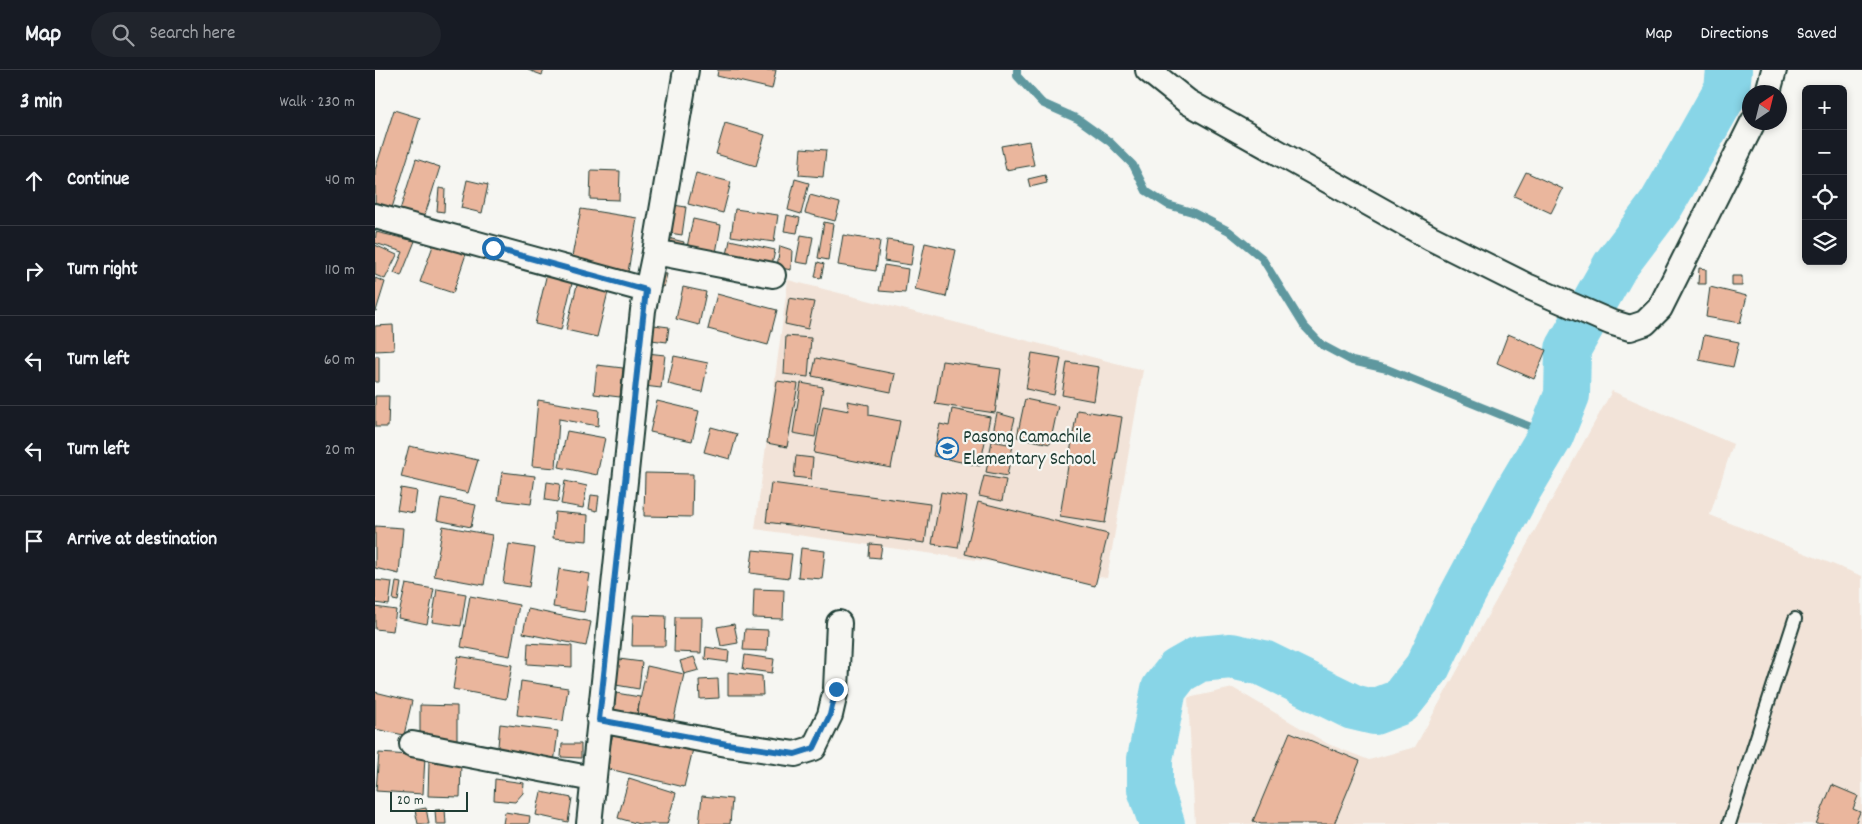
<!DOCTYPE html>
<meta charset="utf-8">
<style>
body{margin:0;font-family:Dekko,sans-serif;background:#20242c;color:#f1f3f6}
.controls{position:absolute;right:15px;top:15px;display:grid;overflow:hidden;border-radius:8px;box-shadow:0 2px 8px #0003}
.controls button{width:45px;height:45px;display:grid;place-items:center;padding:0;border:0;border-bottom:1px solid #363941;background:#171b24;color:#f1f3f6;font:25px sans-serif}
.compass{position:absolute;left:1367px;top:15px;width:45px;height:45px;border-radius:50%;background:#171b24;box-shadow:0 2px 8px #0003;rotate:35deg}
.scale{position:absolute;left:15px;bottom:12px;width:78px;box-sizing:border-box;padding-left:5px;border:2px solid #1f3d34;border-top:0;font-size:14px;line-height:18px;white-space:nowrap;color:#1f3d34;-webkit-text-stroke:4px #f6f6f2;paint-order:stroke}
.stop{position:absolute;width:15px;height:15px;margin:-11px;border:4px solid #1f6fb2;border-radius:50%;background:#fff}
.stop.end{background:#1f6fb2;border-color:#fff;box-shadow:0 1px 5px #0008}
.list{margin:0;padding:0;list-style:none}
h2{display:flex;justify-content:space-between;align-items:center;height:65px;margin:0;padding:0 20px;font-size:21px}
h2 small{font-size:16px;font-weight:400;color:#9ea1a6}
.list li{display:grid;grid-template-columns:32px 1fr auto;gap:15px;align-items:center;box-sizing:border-box;height:90px;padding:0 20px;border-top:1px solid #363941}
.list b{display:block;font-size:19px;white-space:nowrap}
.list em{font-size:16px;font-style:normal;color:#9ea1a6}
.icon{flex:none;width:28px;height:28px;fill:none;stroke:currentColor;stroke-width:2;stroke-linecap:round;stroke-linejoin:round}
.map{position:relative;flex:none;width:1487px;height:754px;overflow:hidden}
header{display:flex;align-items:center;gap:30px;box-sizing:border-box;height:70px;padding:0 25px;background:#171b24;border-bottom:1px solid #363941}
header strong{font-size:24px}
nav{display:flex;gap:28px;margin-inline-start:auto;font-size:18px}
.search{width:350px;height:45px;background:#20242c;display:flex;align-items:center;gap:12px;box-sizing:border-box;padding:0 18px;border-radius:28px;color:#9ea1a6;font-size:19px}
main{display:flex}
aside{flex:1;background:#171b24}
.map>svg:first-child{display:block}
.built{fill:#f2e3d8}
.lines{fill:none;stroke-linecap:round;stroke-linejoin:round}
.stream{stroke:#5e989f;stroke-width:8}
.river{stroke:#88d5e7;stroke-width:46}
.building{fill:#eab69d;stroke:#1f3d34}
.lane-casing{stroke:#1f3d34;stroke-width:16}
.street-casing{stroke:#1f3d34;stroke-width:28}
.lane{stroke:#f6f6f2;stroke-width:12}
.street{stroke:#f6f6f2;stroke-width:24}
.route{stroke:#1f6fb2;stroke-width:6}
.labels{text-anchor:middle;dominant-baseline:central;stroke-width:4.5;stroke-linejoin:round;paint-order:stroke}
.poi-label{font-size:19px;fill:#1f3d34;stroke:#f6f6f2;text-anchor:start}
</style>
<header>
<strong>Map</strong>
<div class="search"><svg class="icon" aria-label="search" viewBox="0 0 24 24"><circle cx="10" cy="10" r="6"/><path d="M15 15l6 6"/></svg>Search here</div>
<nav><a>Map</a><a>Directions</a><a>Saved</a></nav>
</header>
<main>
<aside>
<h2>3 min<small>Walk · 230 m</small></h2>
<ul class="list">
<li><svg class="icon" aria-label="ahead" viewBox="0 0 24 24"><path d="M12 20V5M6 11l6-6 6 6"/></svg><div><b>Continue</b></div><em>40 m</em></li>
<li><svg class="icon" aria-label="right" viewBox="0 0 24 24"><path d="M7 20v-9h11M14 6l5 5-5 5"/></svg><div><b>Turn right</b></div><em>110 m</em></li>
<li><svg class="icon" aria-label="left" viewBox="0 0 24 24"><path d="M17 20v-9H6M10 6l-5 5 5 5"/></svg><div><b>Turn left</b></div><em>60 m</em></li>
<li><svg class="icon" aria-label="left" viewBox="0 0 24 24"><path d="M17 20v-9H6M10 6l-5 5 5 5"/></svg><div><b>Turn left</b></div><em>20 m</em></li>
<li><svg class="icon" aria-label="arrive" viewBox="0 0 24 24"><path d="M6 21V4h12l-3 4 3 4H6"/></svg><div><b>Arrive at destination</b></div></li>
</ul>
</aside>
<div class="map">
<svg width="1487" height="754" viewBox="0 0 1487 754">
<rect width="100%" height="100%" fill="#f6f6f2"/>
<filter id="ink" filterUnits="userSpaceOnUse"><feTurbulence type="fractalNoise" baseFrequency=".02" numOctaves="2"/><feDisplacementMap in="SourceGraphic" scale="10" xChannelSelector="R" yChannelSelector="G"/><feConvolveMatrix kernelMatrix="1 2 1 2 8 2 1 2 1" color-interpolation-filters="sRGB"/></filter>
<g filter="url(#ink)">
<path class="built" d="M413 210 768 300 732 508 380 459Z
M1237 321 1358 374 1335 445 1487 506V754H820L813 628 858 618 953 674 994 690 1040 677Z"/>
<g class="lines">
<path class="stream" d="M642 0V6L667 33 703 49 735 72 758 95 771 121 793 135 817 142 854 161 887 188 929 256 947 275 977 291 1012 299 1176 365"/>
<path class="river" d="M787 754 775 719V689L789 619 803 601 824 589 856 586 888 593 978 637 999 642 1025 632 1052 598 1082 535 1145 417 1176 365 1192 325 1193 279 1240 196 1286 135 1316 83 1352 19 1354 0"/>
</g>
<path class="building" d="M153 0H169L167 5Z
M343 0H401L397 19 342 6Z
M19 40 45 48 16 141 0 136V100Z
M350 53 390 65 381 96 341 84Z
M654 71 659 95 631 100 626 76Z
M426 78 451 80 448 107 424 105Z
M41 89 65 97 49 148 25 140Z
M216 100 245 101 244 130 215 129Z
M1151 102 1188 119 1176 143 1139 126Z
M321 103 356 112 348 143 313 134Z
M670 105 672 113 655 117 653 109Z
M420 109 434 113 426 144 413 140Z
M92 110 113 115 107 143 86 138Z
M64 118 70 119 69 142 62 141Z
M435 125 465 133 460 151 430 143Z
M292 134 311 137 307 165 288 162Z
M206 139 262 148 253 202 196 192Z
M360 139 403 145 399 172 356 166Z
M412 145 425 148 422 163 409 161Z
M318 149 346 155 341 183 312 177Z
M449 152 458 154 453 190 443 188Z
M1 162 40 171 26 206 19 203 28 182 0 173Z
M426 165 438 167 433 194 421 192Z
M468 165 505 171 501 201 463 195Z
M289 167 309 172 306 183 286 178Z
M355 170 400 180 396 200 351 190Z
M512 170 539 174 536 195 509 191Z
M59 173 91 184 78 223 45 212Z
M550 173 581 180 571 227 540 220Z
M0 175 22 185 10 209 0 205Z
M405 176 417 180 416 200 402 197Z
M443 192 449 194 446 208 440 207Z
M509 195 533 199 530 223 504 221Z
M1324 198 1331 199V214H1323Z
M279 202 292 204 289 217 276 215Z
M172 203 198 209 186 260 160 254Z
M1357 206H1367V216H1357Z
M0 208 10 212 1 241H0Z
M202 215 233 222 222 267 191 260Z
M308 217 331 222 324 255 301 249Z
M1335 217 1372 226 1365 253 1331 247Z
M342 224 402 240 393 275 333 259Z
M414 228 439 232 433 259 410 254Z
M271 254 294 257 292 272 269 269Z
M18 255 19 280 0 281V256Z
M1133 264 1171 280 1159 309 1122 293Z
M1329 265 1364 272 1358 297 1324 290Z
M411 266 436 268 433 307 409 304Z
M272 283 290 285 286 318 269 316Z
M657 283 686 288 679 325 651 319Z
M0 286H4V312H0Z
M299 286 333 293 327 322 293 314Z
M441 288 520 304 516 322 437 306Z
M567 291 626 299 620 343 560 334Z
M692 292 724 297 719 331 687 325Z
M222 295 248 298 245 327 219 324Z
M402 311 423 314 412 377 392 373Z
M426 313 448 317 440 367 418 363Z
M0 326H14L13 357H0Z
M650 329 683 336 675 374 642 367Z
M163 330 224 340 223 356 184 349 181 398 157 396Z
M282 331 324 341 317 371 275 362Z
M472 331 494 335V345L525 351 516 398 439 383 448 336 474 341Z
M577 339 615 347 605 396 558 386 565 354 574 356Z
M702 340 747 347 730 453 685 446Z
M622 343 640 348 634 371 617 367Z
M336 357 362 364 355 389 329 382Z
M192 361 230 368 222 405 184 397Z
M617 371 638 375 632 406 611 402Z
M34 376 103 390 93 423 26 407Z
M421 386 438 388 436 409 419 407Z
M127 402 160 406 156 434 123 430Z
M270 403 318 404 317 447 269 446Z
M609 406 631 410 627 431 604 426Z
M190 411 212 416 208 438 186 434Z
M172 412 185 414 183 432 170 430Z
M396 413 555 434 550 473 391 452Z
M26 418 42 421 39 443 22 440Z
M566 422 592 427 583 478 557 474Z
M216 425 224 426 222 441 214 439Z
M66 428 101 435 96 457 62 450Z
M603 432 733 464 720 516 590 484Z
M180 442 213 445 212 471 178 468Z
M0 456 28 458 24 504 0 498Z
M68 456 117 465 109 515 59 506Z
M134 474 160 478 154 517 128 513Z
M495 474 507 475 505 488 494 487Z
M426 478 450 481 447 509 423 507Z
M378 480 417 484 414 508 375 503Z
M184 499 215 504 209 542 178 537Z
M0 510 17 512 14 535 0 533Z
M21 512 26 513 23 531 18 530Z
M31 514 59 519 52 554 23 548Z
M62 519 91 524 86 556 57 552Z
M379 519 409 520 408 549 378 548Z
M95 526 144 535 135 586 86 577Z
M0 537 21 540 18 561 0 559Z
M153 539 216 552 211 576 148 563Z
M258 545 291 546 290 576H257Z
M300 547H327L326 583 299 582Z
M359 554 363 573 346 576 342 557Z
M370 559 393 560 392 581 368 580Z
M153 573 197 576V597L152 594Z
M331 577 354 581 353 592 330 589Z
M370 585 399 589 397 603 368 599Z
M83 586 137 595 131 629 78 619Z
M319 587 324 600 309 604 305 591Z
M244 589 267 592 264 619 241 615Z
M272 596 309 604 297 658 261 650Z
M353 602 387 606 388 625H353Z
M343 609 344 628 325 629 324 610Z
M146 611 193 618 188 651 142 645Z
M0 622 37 631 29 665 0 659Z
M241 623 265 627 261 650 238 646Z
M45 635 82 636V671L45 670Z
M125 654 183 661 179 693 122 687Z
M239 660 318 679 309 717 230 698Z
M915 662 985 691 959 754H886L878 751Z
M187 674H206V688L186 687Z
M4 683 50 686 48 724 1 721Z
M54 691 86 692 85 727 53 726Z
M254 708 301 723 292 754H264L243 748Z
M120 709 149 713 148 723 140 732 119 730Z
M1457 715 1483 726 1478 739 1485 742 1480 754H1441Z
M166 722 197 728 193 752 161 745Z
M327 726 357 729 355 754H324Z
M51 738 54 754H43L40 740Z
M70 739 71 754H61L60 740Z
M130 742 155 746 154 754H128Z"/>
<g class="lines">
<defs>
<path id="lane" d="M1354 754 1420 549"/>
<path id="street" d="M773 0 813 32 1056 168 1152 216 1235 252 1255 258 1270 253 1285 238 1378 52
M1393 22 1399 0
M0 146 271 220
M280 182 398 205
M224 650 352 674 420 684 439 678 455 645 461 619 464 553
M37 674 218 709
M214 754 268 240 280 182 311 0"/>
</defs>
<use href="#lane" class="lane-casing"/>
<use href="#street" class="street-casing"/>
<use href="#lane" class="lane"/>
<use href="#street" class="street"/>
</g>
</g>
<g class="lines" filter="url(#ink)">
<path class="route" d="M118 178 271 220 224 650 352 674 420 684 439 678 455 645 461 619"/>
</g>
<defs>
<symbol id="school-ring" viewBox="-11 -11 22 22"><circle r="9.5" fill="#f6f6f2" stroke="#1f6fb2" stroke-width="1.5"/><path d="M0-5L7-2L0 1L-7-2ZM-4 1L0 2.5L4 1V4Q0 6-4 4Z" fill="#1f6fb2"/></symbol>
</defs>
<g fill-rule="evenodd">
<use href="#school-ring" x="560" y="366" width="25" height="25"/>
</g>
<g class="labels">
<g class="poi-label">
<text x="588" y="368">Pasong Camachile<tspan x="588" dy="22">Elementary School</tspan></text>
</g>
</g>
</svg>
<div class="controls">
<button>+</button>
<button>−</button>
<button><svg class="icon" aria-label="locate" viewBox="0 0 24 24"><circle cx="12" cy="12" r="6"/><path d="M12 2v4M12 18v4M2 12h4M18 12h4"/></svg></button>
<button><svg class="icon" aria-label="layers" viewBox="0 0 24 24"><path d="M12 4l9 5-9 5-9-5zM3 14l9 5 9-5"/></svg></button>
</div>
<svg class="compass" viewBox="-18 -18 36 36"><path d="M0-13l5 13h-10z" fill="#e53935"/><path d="M0 13l5-13h-10z" fill="#9ea1a6"/></svg>
<div class="scale">20 m</div>
<div class="stop" style="left:118px;top:178px"></div>
<div class="stop end" style="left:461px;top:619px"></div>
</div>
</main>
